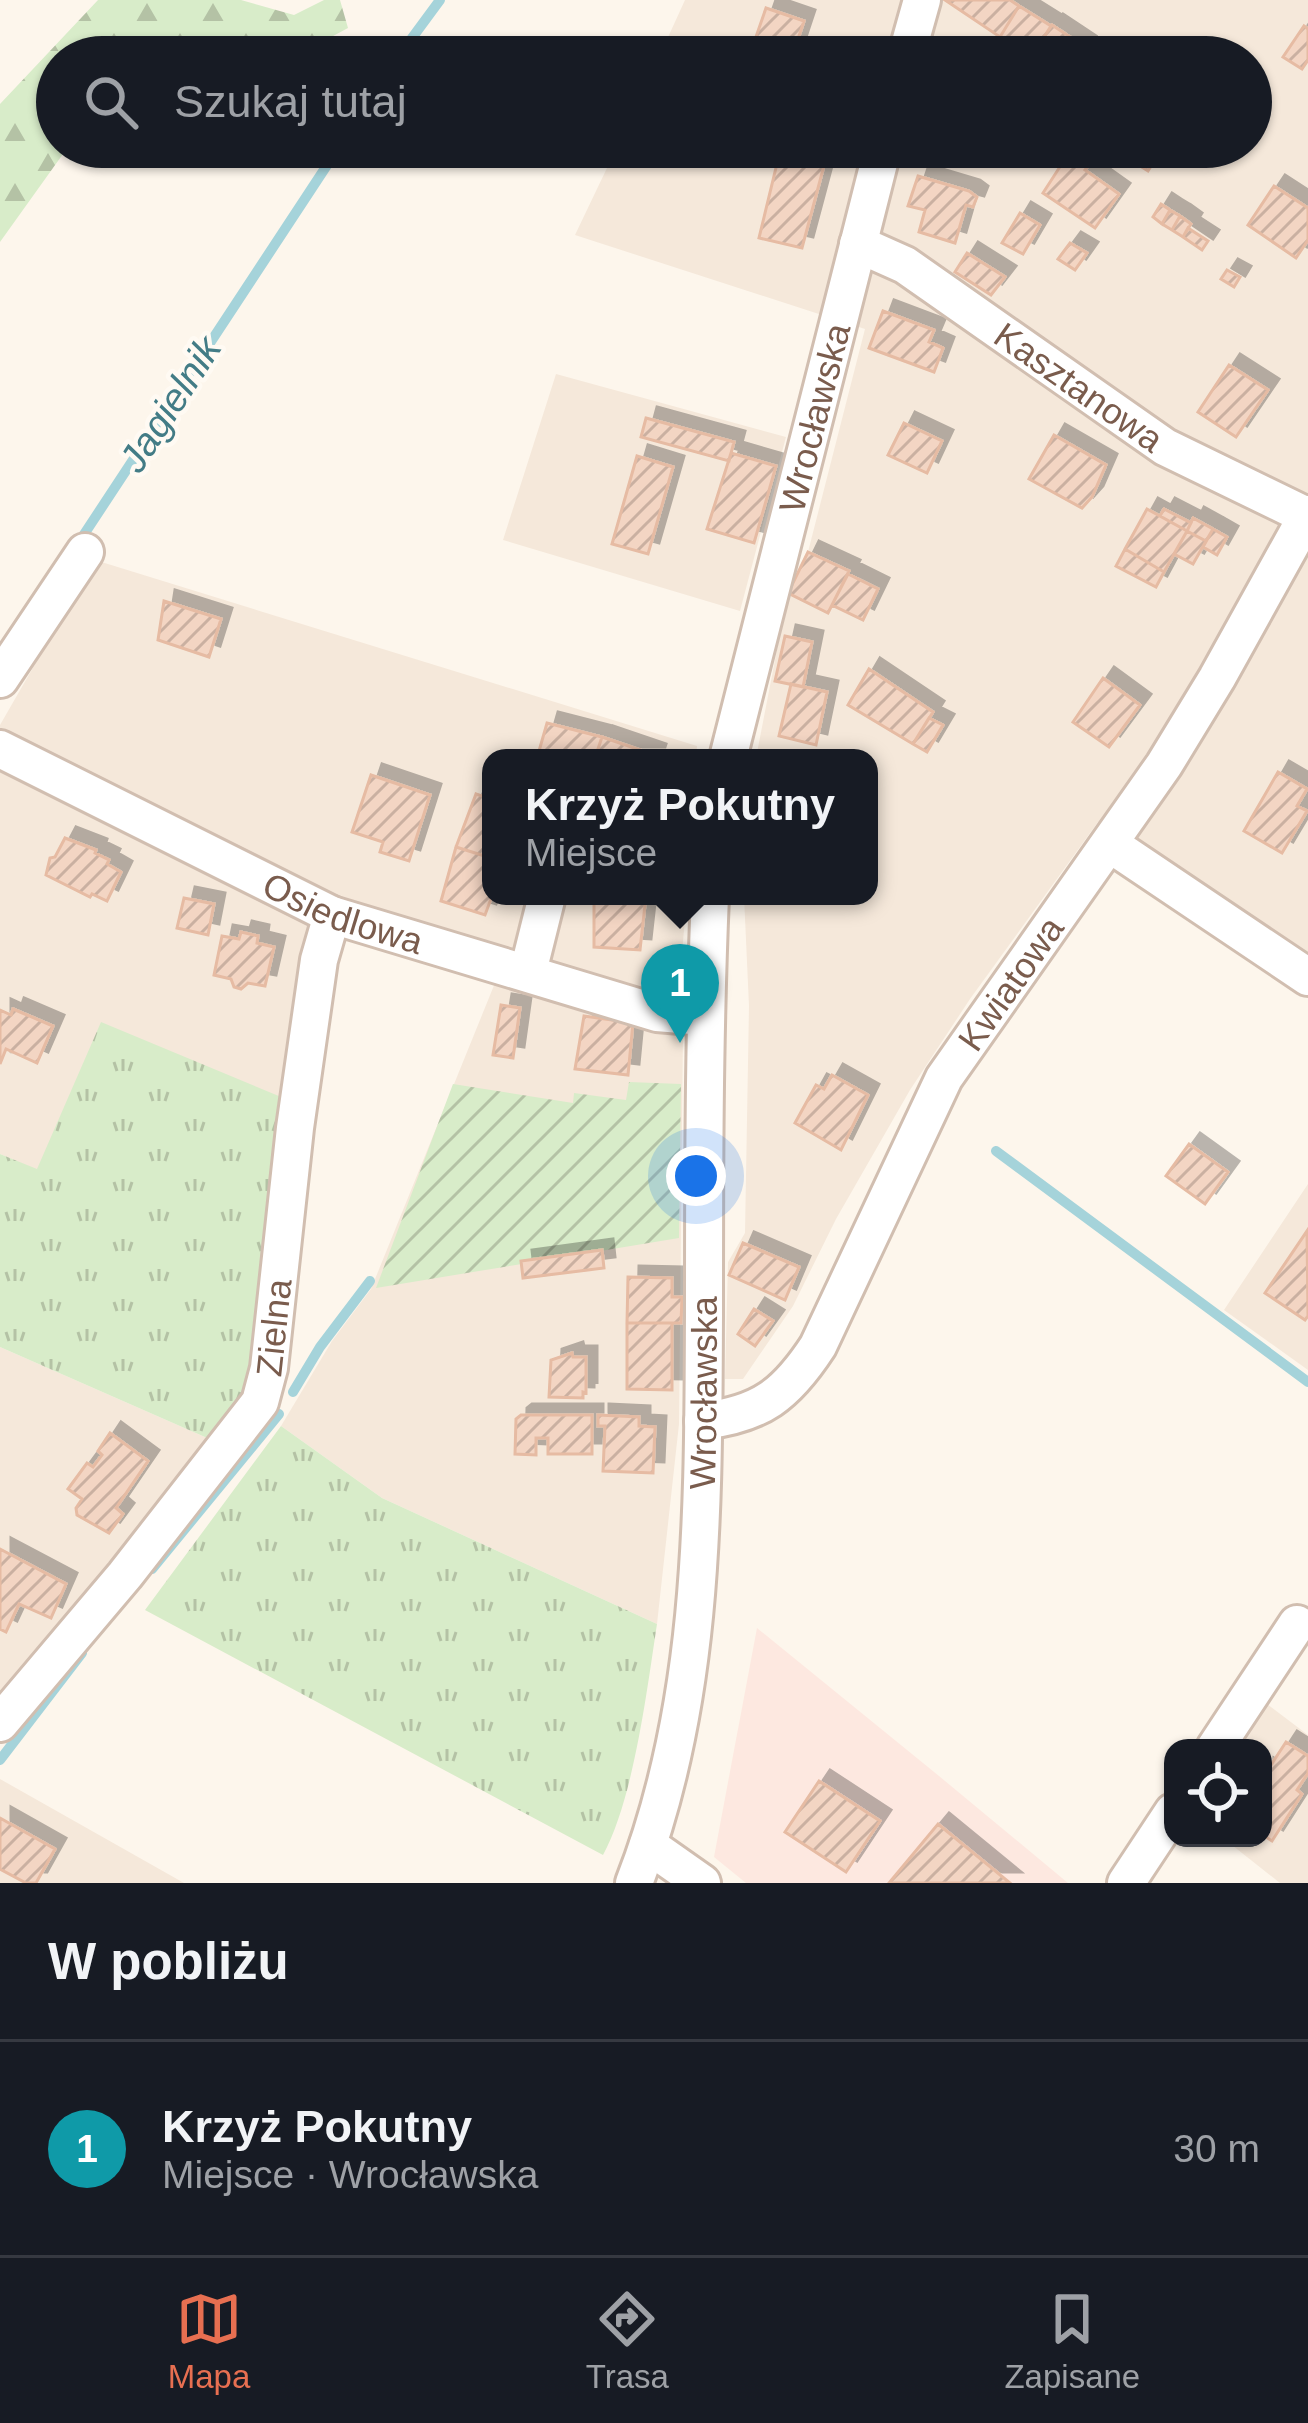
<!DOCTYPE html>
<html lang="pl">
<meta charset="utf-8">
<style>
body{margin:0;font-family:Helvetica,sans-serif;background:#20242c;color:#f1f3f6}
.controls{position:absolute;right:36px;bottom:36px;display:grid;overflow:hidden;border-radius:24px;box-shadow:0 3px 9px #0004}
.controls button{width:108px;height:108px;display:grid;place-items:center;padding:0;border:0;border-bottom:3px solid #363941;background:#171b24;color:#f1f3f6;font:60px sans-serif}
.you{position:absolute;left:696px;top:1176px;width:42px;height:42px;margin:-30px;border:9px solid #fff;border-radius:50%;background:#1a73e8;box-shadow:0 0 0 18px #1a73e833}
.badge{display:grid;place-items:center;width:78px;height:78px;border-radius:50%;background:#e76f51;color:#fff;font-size:39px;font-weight:700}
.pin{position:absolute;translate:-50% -99px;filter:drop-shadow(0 3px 6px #0008)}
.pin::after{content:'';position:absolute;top:63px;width:42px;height:36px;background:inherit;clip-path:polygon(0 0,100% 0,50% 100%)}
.popup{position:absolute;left:482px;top:749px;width:396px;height:156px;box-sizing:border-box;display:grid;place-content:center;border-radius:24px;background:#171b24;filter:drop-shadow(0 3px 9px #0005);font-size:39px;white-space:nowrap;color:#9ea1a6}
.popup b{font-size:45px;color:#f1f3f6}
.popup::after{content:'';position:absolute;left:50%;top:100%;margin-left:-24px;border:24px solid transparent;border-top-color:#171b24}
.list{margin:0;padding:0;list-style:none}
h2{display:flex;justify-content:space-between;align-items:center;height:156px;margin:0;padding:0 48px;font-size:51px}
h2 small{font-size:39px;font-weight:400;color:#9ea1a6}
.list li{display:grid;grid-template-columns:78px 1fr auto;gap:36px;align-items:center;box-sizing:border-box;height:216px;padding:0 48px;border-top:3px solid #363941}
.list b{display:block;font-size:45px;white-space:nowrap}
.list p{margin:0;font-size:39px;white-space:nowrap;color:#9ea1a6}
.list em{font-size:39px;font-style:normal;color:#9ea1a6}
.icon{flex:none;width:66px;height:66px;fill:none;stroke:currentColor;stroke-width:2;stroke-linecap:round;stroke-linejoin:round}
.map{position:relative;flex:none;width:1308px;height:1883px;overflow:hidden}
.search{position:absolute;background:#171b24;box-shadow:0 3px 9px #0004;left:36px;right:36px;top:36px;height:132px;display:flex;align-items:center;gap:30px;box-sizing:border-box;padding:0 42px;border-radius:66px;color:#9ea1a6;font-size:45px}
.sheet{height:372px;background:#171b24}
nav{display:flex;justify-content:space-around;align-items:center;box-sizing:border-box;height:168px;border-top:3px solid #363941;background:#171b24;font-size:33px;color:#9ea1a6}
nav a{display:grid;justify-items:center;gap:6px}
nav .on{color:#e76f51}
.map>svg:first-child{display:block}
.residential{fill:#f5e8da}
.commercial{fill:#fde8e0}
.grass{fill:url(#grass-tufts)}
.forest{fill:url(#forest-firs)}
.garden{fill:url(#garden-furrows)}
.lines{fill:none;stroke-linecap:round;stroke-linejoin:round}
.stream{stroke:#a5d3da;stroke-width:10}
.building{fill:url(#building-hatch);stroke:#e6bba3;stroke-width:3;filter:url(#shadow)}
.minor-casing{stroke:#d1beb0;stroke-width:42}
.minor{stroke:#fff;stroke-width:36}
.labels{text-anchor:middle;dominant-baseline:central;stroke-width:9;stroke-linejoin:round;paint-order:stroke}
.street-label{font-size:36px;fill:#7a5c4d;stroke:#fffaf3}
.water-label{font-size:39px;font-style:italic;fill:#437c86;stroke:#fffaf3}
</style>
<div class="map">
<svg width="1308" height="1883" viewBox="0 0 1308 1883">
<defs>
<pattern id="grass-tufts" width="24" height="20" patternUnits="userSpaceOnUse" patternTransform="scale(3)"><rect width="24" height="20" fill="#d8ecc9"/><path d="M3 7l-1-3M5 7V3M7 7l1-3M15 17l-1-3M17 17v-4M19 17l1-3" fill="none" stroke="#b4c2a5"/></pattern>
<pattern id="forest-firs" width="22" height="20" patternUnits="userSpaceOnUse" patternTransform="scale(3)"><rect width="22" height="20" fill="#d8ecc9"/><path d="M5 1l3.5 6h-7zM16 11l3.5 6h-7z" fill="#b4c2a5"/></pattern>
<pattern id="garden-furrows" width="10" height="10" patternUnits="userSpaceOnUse" patternTransform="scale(3)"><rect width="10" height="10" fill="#d8ecc9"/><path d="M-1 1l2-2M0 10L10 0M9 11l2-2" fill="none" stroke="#b4c2a5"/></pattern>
<pattern id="building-hatch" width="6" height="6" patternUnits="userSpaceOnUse" patternTransform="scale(3)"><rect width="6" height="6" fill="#f3d5c3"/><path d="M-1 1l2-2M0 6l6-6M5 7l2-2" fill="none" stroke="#cab0a1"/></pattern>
<filter id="shadow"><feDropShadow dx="11" dy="-11" stdDeviation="0" flood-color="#0004"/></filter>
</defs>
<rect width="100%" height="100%" fill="#fdf6ec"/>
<path class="residential" d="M685 0H1308V957L1098 822 970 999 910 1090 836 1219 793 1306 743 1379H725L728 1262 745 1233 749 1006 744 896H869V758H756L788 593 808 552 865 329 575 235 617 147H1251V57H659Z
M556 374 786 437 740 611 503 540Z
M95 560 697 746 696 758H491V896H687L680 975 651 996 309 892 0 733V725Z
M0 766 311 922 286 1099 37 1170 0 1154Z
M497 978 683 1031 679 1424 657 1624 382 1498 281 1426 332 1341 371 1289Z
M1308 1184V1370L1224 1310Z
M0 1347 214 1441 0 1705Z
M1267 1704 1308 1735V1883H1280L1223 1838H1263V1748H1236Z
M0 1779 184 1883H0Z"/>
<path class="commercial" d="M757 1628 939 1776 1068 1883H746L714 1857Z"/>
<path class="grass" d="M101 1022 286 1099 256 1376 214 1441 0 1347V1154L37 1169Z
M281 1426 382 1498 657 1624C647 1689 634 1798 603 1855L145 1610Z"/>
<path class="forest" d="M98 0H241L294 15 324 0H340L348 28 294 57H57V147H68L0 242V104Z"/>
<path class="garden" d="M629 1082 681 1084 679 1238 376 1288 453 1084 573 1103 574 1093 626 1100Z"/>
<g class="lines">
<path class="stream" d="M398 57 440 0
M77 545 339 147
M996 1151 1308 1382
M293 1392 320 1347 370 1281
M152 1569 279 1414
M0 1760 82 1653"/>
</g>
<path class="building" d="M945 0H1010L1019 6 1000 37Z
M1019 6 1051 26 1031 57 1000 37Z
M766 8 804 21 792 57H749Z
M1052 25 1085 47 1078 57H1031Z
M1304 26 1308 29V60L1302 69 1283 57Z
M1006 43 1030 57H997Z
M781 147H829L802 248 759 238Z
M981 147H1022L1010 166Z
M1057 147H1091L1098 152 1085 170 1119 194 1095 228 1043 193 1065 159 1054 151Z
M1110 147H1163L1148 171Z
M918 176 969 191 977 197 973 207 966 205 955 243 919 232 925 210 908 206Z
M1274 186 1308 208V240L1296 258 1248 225Z
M1161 204 1170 210 1162 224 1153 217Z
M1170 210 1180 216 1172 230 1162 224Z
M1020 213 1040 225 1023 254 1002 243Z
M1180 216 1191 224 1183 237 1172 230Z
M1188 228 1208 241 1202 250 1183 237Z
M1070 243 1087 253 1075 270 1058 259Z
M967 253 1005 277 991 295 955 272Z
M1227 270 1240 277 1234 287 1221 279Z
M883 311 934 330 929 342 943 348 934 372 869 348Z
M1229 365 1268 390 1236 437 1198 412Z
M646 418 734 442 729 461 641 437Z
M904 423 942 441 927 473 888 455Z
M1054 435 1106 465 1092 497 1082 508 1029 479Z
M731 453 776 466 754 543 707 529Z
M637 456 673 467 648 554 612 544Z
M1147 509 1187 531 1164 572 1125 549Z
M1164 509 1191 523 1187 531 1160 516Z
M1193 518 1213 529 1206 541 1187 531Z
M1213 529 1227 537 1217 555 1203 547Z
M1187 531 1206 541 1193 564 1174 554Z
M1125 549 1164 572 1156 587 1116 566Z
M808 552 849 571 828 613 788 593Z
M848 574 878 589 863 620 832 605Z
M164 601 221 619 209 657 158 640Z
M785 636 812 642 803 687 775 681Z
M869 669 933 712 913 744 848 705Z
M1103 678 1140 705 1109 747 1073 722Z
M791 684 827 692 816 745 779 736Z
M929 718 943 725 927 752 913 744Z
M547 723 602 737 595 758H537Z
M602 737 655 755 654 758H595Z
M1278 772 1307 789 1297 806 1307 811 1282 853 1244 831Z
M371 775 430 795 409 861 380 852 383 842 352 832Z
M476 794 491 799V858L456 847Z
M65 838 96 850 95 853 109 860 107 864 121 872 107 901 92 894 90 897 46 875 50 858 55 857Z
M456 847 491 858 492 896 485 915 441 901Z
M594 896H646L640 950 594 947Z
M184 898 214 904 208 935 177 928Z
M241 932 258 936 257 943 274 947 265 986 248 983 241 989 234 987 231 979 214 975 222 936 239 939Z
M501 1005 520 1008 513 1058 493 1055Z
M13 1009 53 1026 37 1063 6 1049 0 1064V1010L11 1015Z
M584 1016 633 1023 628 1075 575 1069Z
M832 1075 868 1095 841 1150 795 1123 816 1085 824 1089Z
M1189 1144 1228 1172 1205 1204 1166 1176Z
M1307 1231 1308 1316 1305 1320 1265 1293Z
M743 1243 799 1267 785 1300 729 1275Z
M602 1250 604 1268 523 1278 521 1261Z
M628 1277 672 1278V1297H682L681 1323H627Z
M754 1309 773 1321 755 1346 738 1334Z
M627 1323H672V1390L627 1389Z
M572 1353 573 1357H586V1393L583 1392V1398L549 1397 551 1360Z
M521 1415H592V1454H548V1438H536V1455L515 1454 516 1419Z
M598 1415 639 1417V1426L655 1427 653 1473 603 1471 605 1426H598Z
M110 1433 148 1461 116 1508 123 1514 109 1533 77 1515 76 1508 82 1499 68 1489 87 1463 93 1467 102 1455 98 1451Z
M0 1549 66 1584 51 1618 19 1604 6 1632 0 1629Z
M1286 1742 1308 1756V1773L1297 1790 1302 1794 1272 1841 1263 1835V1769L1267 1771Z
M819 1781 880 1821 846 1872 785 1832Z
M0 1818 55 1849 36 1883H26L0 1869Z
M938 1824 1010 1883H889Z"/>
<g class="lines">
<defs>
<g id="minor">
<path d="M906 57 922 0"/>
<path id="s1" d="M858 244 905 265 1165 447 1307 516"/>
<path d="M0 679 85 552"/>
<path id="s2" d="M0 749 332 915 657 1013 705 1017"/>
<path id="s3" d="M728 758 883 147"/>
<path d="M1110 844 1308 977"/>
<path d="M528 972 547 896"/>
<path id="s4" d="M703 1421C761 1414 786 1395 818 1346L944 1078 1164 765 1217 678 1308 514"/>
<path id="s5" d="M0 1723 125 1575 260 1402 269 1368 295 1128 319 960 332 915"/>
<path d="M1215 1748 1297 1624"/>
<path d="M648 1845 702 1883"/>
<path id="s6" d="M634 1883C705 1702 703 1507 704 1316 704 1176 704 1036 710 896"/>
<path d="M1126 1883 1173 1812"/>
</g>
</defs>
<use href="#minor" class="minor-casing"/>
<use href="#minor" class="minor"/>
</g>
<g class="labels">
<g class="street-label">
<text stroke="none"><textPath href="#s1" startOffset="264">Kasztanowa</textPath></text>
<text stroke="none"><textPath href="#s3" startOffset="351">Wrocławska</textPath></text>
<text stroke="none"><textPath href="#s2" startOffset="381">Osiedlowa</textPath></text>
<text stroke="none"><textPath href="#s4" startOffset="555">Kwiatowa</textPath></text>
<text stroke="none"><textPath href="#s5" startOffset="489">Zielna</textPath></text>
<text stroke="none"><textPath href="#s6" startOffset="498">Wrocławska</textPath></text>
</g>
<g class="water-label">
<text transform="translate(170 404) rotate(-57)">Jagielnik</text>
</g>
</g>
</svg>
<div class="controls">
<button><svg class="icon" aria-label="locate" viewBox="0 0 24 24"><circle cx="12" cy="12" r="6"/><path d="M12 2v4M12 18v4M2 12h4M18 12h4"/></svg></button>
</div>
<div class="you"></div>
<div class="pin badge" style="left:680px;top:1043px;background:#0f9aa8">1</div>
<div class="popup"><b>Krzyż Pokutny</b>Miejsce</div>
<div class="search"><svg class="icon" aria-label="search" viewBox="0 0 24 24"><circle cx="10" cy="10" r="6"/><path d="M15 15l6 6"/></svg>Szukaj tutaj</div>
</div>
<section class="sheet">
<h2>W pobliżu<small></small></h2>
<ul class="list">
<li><span class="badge" style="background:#0f9aa8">1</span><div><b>Krzyż Pokutny</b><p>Miejsce · Wrocławska</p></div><em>30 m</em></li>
</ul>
</section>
<nav>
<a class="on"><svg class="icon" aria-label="map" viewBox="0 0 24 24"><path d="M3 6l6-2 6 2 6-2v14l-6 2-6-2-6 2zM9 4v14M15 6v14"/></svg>Mapa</a>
<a><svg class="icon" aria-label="directions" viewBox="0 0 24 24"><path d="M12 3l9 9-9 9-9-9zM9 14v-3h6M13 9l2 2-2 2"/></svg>Trasa</a>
<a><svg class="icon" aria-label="saved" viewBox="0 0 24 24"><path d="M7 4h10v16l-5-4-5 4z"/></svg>Zapisane</a>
</nav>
